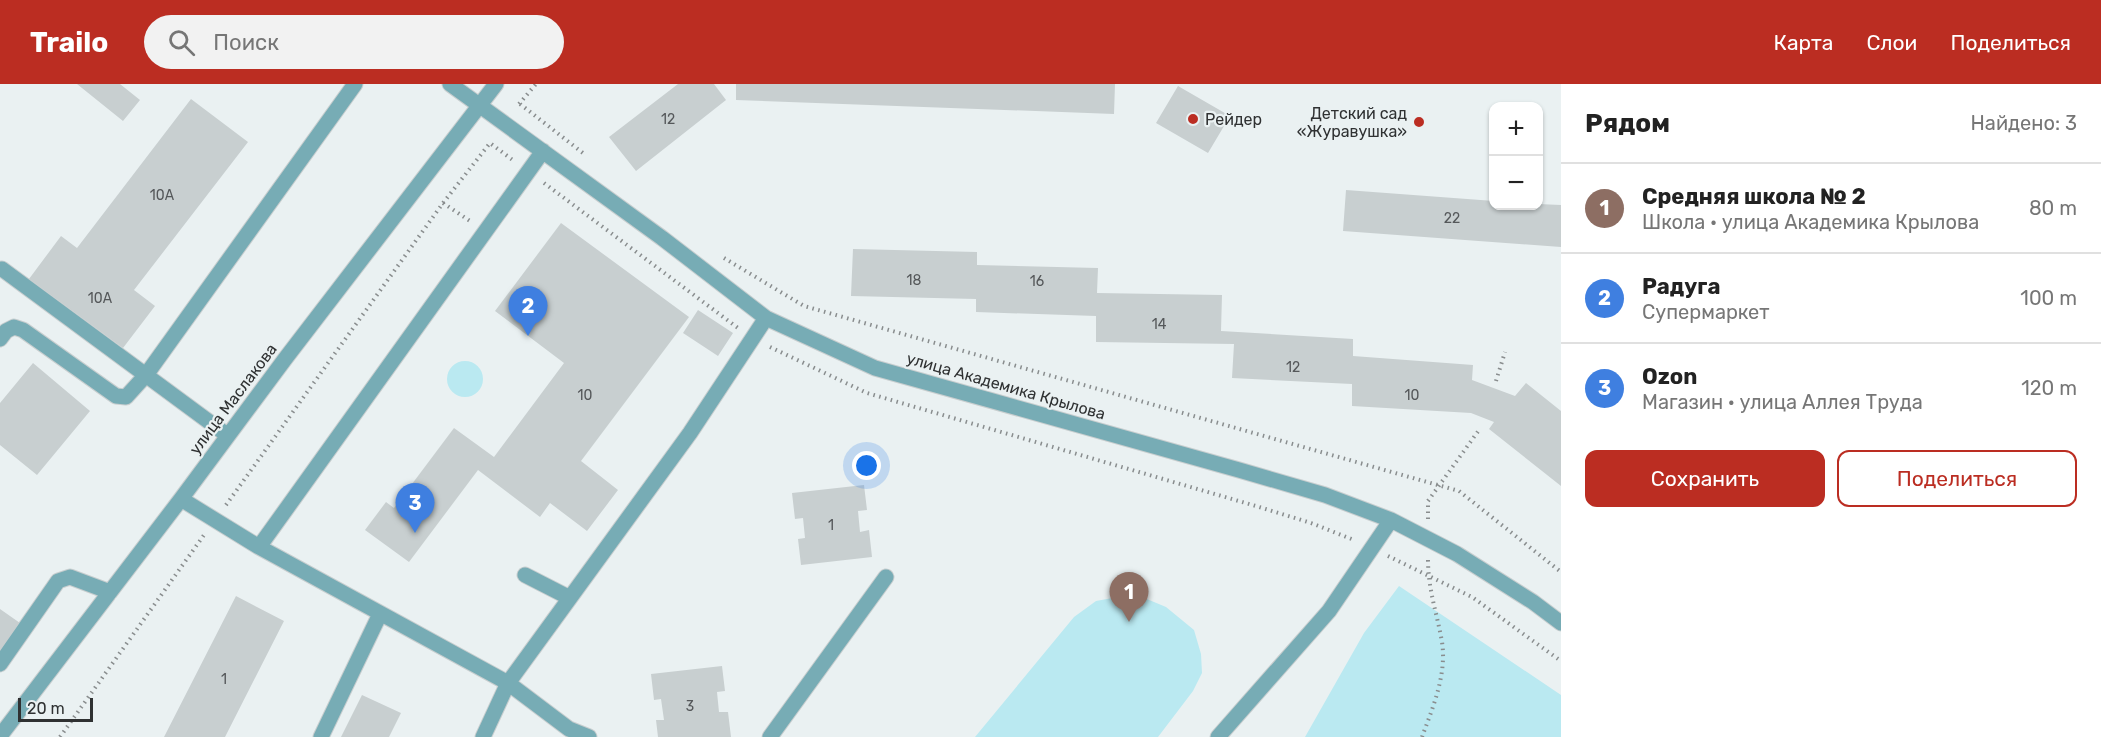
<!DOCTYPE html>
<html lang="ru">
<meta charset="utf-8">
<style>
body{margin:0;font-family:Rubik,sans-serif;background:#f2f2f2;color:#222}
.controls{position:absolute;right:18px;top:18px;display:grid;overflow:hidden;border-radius:12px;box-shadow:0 2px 4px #0004}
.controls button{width:54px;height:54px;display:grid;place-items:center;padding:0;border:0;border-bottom:2px solid #e0e0e0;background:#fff;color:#222;font:30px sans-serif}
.scale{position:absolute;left:18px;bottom:15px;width:75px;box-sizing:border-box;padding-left:6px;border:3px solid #2f3132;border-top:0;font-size:16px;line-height:21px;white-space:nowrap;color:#2f3132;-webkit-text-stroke:4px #eaf1f2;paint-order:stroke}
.you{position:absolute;left:867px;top:382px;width:21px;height:21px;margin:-15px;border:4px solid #fff;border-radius:50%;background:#1a73e8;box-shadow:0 0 0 9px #1a73e833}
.badge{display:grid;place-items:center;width:39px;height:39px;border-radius:50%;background:#bb2d22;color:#fff;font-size:20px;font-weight:700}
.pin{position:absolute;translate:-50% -50px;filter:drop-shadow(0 2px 3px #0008)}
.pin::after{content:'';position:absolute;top:32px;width:21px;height:18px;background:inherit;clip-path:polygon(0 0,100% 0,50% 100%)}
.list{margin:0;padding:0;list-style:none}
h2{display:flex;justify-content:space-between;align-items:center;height:78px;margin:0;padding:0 24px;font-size:26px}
h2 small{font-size:20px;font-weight:400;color:#767676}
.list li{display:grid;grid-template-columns:39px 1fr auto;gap:18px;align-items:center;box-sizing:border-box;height:90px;padding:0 24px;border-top:2px solid #e0e0e0}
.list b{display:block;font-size:22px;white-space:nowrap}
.list p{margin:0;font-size:20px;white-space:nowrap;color:#767676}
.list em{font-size:20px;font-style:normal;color:#767676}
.actions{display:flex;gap:12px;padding:18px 24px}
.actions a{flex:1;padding:14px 0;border:2px solid #bb2d22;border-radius:12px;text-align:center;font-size:21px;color:#bb2d22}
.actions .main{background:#bb2d22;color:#fff}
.icon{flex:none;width:33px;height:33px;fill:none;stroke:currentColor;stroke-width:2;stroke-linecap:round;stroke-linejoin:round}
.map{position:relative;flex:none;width:1561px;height:653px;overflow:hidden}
header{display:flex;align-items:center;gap:36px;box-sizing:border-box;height:84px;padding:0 30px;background:#bb2d22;color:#fff}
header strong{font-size:28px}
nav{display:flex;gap:33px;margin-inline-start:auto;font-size:21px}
.search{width:420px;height:54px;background:#f2f2f2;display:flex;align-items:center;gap:15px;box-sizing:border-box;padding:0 21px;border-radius:33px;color:#767676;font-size:22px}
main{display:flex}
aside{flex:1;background:#fff}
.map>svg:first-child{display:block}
.green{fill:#bae9f1}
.building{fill:#c8cfd0}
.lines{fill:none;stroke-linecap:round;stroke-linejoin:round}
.minor-casing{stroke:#c8cecf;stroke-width:17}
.path{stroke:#898d8e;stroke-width:4;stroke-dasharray:1.5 4.5;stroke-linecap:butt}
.minor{stroke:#77acb5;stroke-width:15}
.poi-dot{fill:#bb2d22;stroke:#eaf1f2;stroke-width:2}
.labels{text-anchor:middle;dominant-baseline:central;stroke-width:4.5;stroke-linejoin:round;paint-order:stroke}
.number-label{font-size:14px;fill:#55585a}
.poi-label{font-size:16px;fill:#2f3132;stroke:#eaf1f2;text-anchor:end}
.street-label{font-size:16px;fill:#2f3132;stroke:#eaf1f2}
</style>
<header>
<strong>Trailo</strong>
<div class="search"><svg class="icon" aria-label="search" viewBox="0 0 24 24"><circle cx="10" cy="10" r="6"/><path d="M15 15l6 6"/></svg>Поиск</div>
<nav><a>Карта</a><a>Слои</a><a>Поделиться</a></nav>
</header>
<main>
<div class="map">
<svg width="1561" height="653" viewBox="0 0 1561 653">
<rect width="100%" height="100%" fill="#eaf1f2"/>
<path class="green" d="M447 295a18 18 0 1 1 36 0a18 18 0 1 1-36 0Z
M1399 502 1561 611V653H1305L1364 549Z
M1118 513H1142L1166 523 1194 546 1201 570 1202 589 1193 607 1158 653H975L1074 533 1096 517Z"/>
<path class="building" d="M77 0H120L140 16 123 37Z
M678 0H714L726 16 636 87 609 53Z
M736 0H1115L1114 30 736 16Z
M1178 2 1230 32 1208 69 1156 39Z
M191 15 248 58 134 206 155 222 123 264 29 195 61 152 77 164Z
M1346 106 1494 117V122H1538V120L1561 121V163L1343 147Z
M561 139 689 233 581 377 618 406 587 447 550 419 540 433 478 386 409 478 365 446 386 418 394 424 454 344 494 373 564 279 495 227Z
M853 165 977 168V181L1098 184 1097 209 1222 211 1221 247 1353 255V272L1473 281 1472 296 1515 312 1526 299 1561 327V402L1489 345 1494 338 1471 329 1352 322V300L1232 294 1234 260 1096 258V232L976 228V215L851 212Z
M698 226 733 249 718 272 683 249Z
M33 279 90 327 37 391 0 361V319Z
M864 401 867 426 858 427 860 448 869 446 872 473 801 481 798 455 805 454 803 434 795 435 792 409Z
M236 512 284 537 225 653H164Z
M0 525 20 539 0 567Z
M722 582 725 607 717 608 719 628H728L731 653H658L656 636H664L661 615 654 616 651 590Z
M362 611 401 629 389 653H341Z"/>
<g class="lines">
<defs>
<path id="minor" d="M450 0 662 154 766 234 875 284 1239 386 1325 411 1391 436 1457 470 1533 518 1561 539
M2 185 227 351
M0 255 6 247 14 243 23 246 116 312 126 313 146 291 355 0
M181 415 259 463 508 599 569 645 589 653
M259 463 543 67
M525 491 570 514
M0 580 58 497 70 493 110 508
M0 652 181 415 285 275 496 0
M321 653 380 530
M483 653 508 599 690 349 766 234
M770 653 886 493
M1218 653 1329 527 1391 436"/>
</defs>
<use href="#minor" class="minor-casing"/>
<path class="path" d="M519 20 536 0
M520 20 583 69
M544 99 738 244
M443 119 470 137
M724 174 804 222 1459 407 1561 488
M770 263 867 309 1256 422 1311 439 1354 456
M1496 297 1505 268
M226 421 443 119 490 59 514 77
M1428 435V417L1479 346
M1388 472 1472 513 1561 577
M60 653 204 451
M1422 653C1433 623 1447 590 1442 558 1437 529 1428 506 1428 475"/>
<use href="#minor" class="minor"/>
</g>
<g class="poi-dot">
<circle cx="1193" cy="35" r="6"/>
<circle cx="1419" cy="38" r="6"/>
</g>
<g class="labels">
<g class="number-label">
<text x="668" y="35">12</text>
<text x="162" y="111">10А</text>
<text x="1452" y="134">22</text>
<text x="914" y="196">18</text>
<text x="1037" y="197">16</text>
<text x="100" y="214">10А</text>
<text x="1159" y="240">14</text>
<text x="1293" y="283">12</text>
<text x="585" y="311">10</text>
<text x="1412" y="311">10</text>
<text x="831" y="441">1</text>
<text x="224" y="595">1</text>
<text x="690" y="622">3</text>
</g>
<g class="poi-label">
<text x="1407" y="29">Детский сад<tspan x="1407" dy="18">«Журавушка»</tspan></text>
<text x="1205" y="35" text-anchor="start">Рейдер</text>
</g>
<g class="street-label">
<text transform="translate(1006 302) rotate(16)">улица Академика Крылова</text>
<text transform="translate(233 315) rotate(-53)">улица Маслакова</text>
</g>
</g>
</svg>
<div class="controls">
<button>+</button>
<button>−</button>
</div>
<div class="scale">20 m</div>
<div class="you"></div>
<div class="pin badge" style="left:1129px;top:538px;background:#8d6e63">1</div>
<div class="pin badge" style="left:528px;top:252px;background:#3f7fe0">2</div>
<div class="pin badge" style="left:415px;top:449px;background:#3f7fe0">3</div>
</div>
<aside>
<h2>Рядом<small>Найдено: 3</small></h2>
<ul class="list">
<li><span class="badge" style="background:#8d6e63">1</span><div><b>Средняя школа № 2</b><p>Школа · улица Академика Крылова</p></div><em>80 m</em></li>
<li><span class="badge" style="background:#3f7fe0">2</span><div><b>Радуга</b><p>Супермаркет</p></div><em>100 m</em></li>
<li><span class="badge" style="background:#3f7fe0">3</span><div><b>Ozon</b><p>Магазин · улица Аллея Труда</p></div><em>120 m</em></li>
</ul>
<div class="actions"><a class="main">Сохранить</a><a>Поделиться</a></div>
</aside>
</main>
